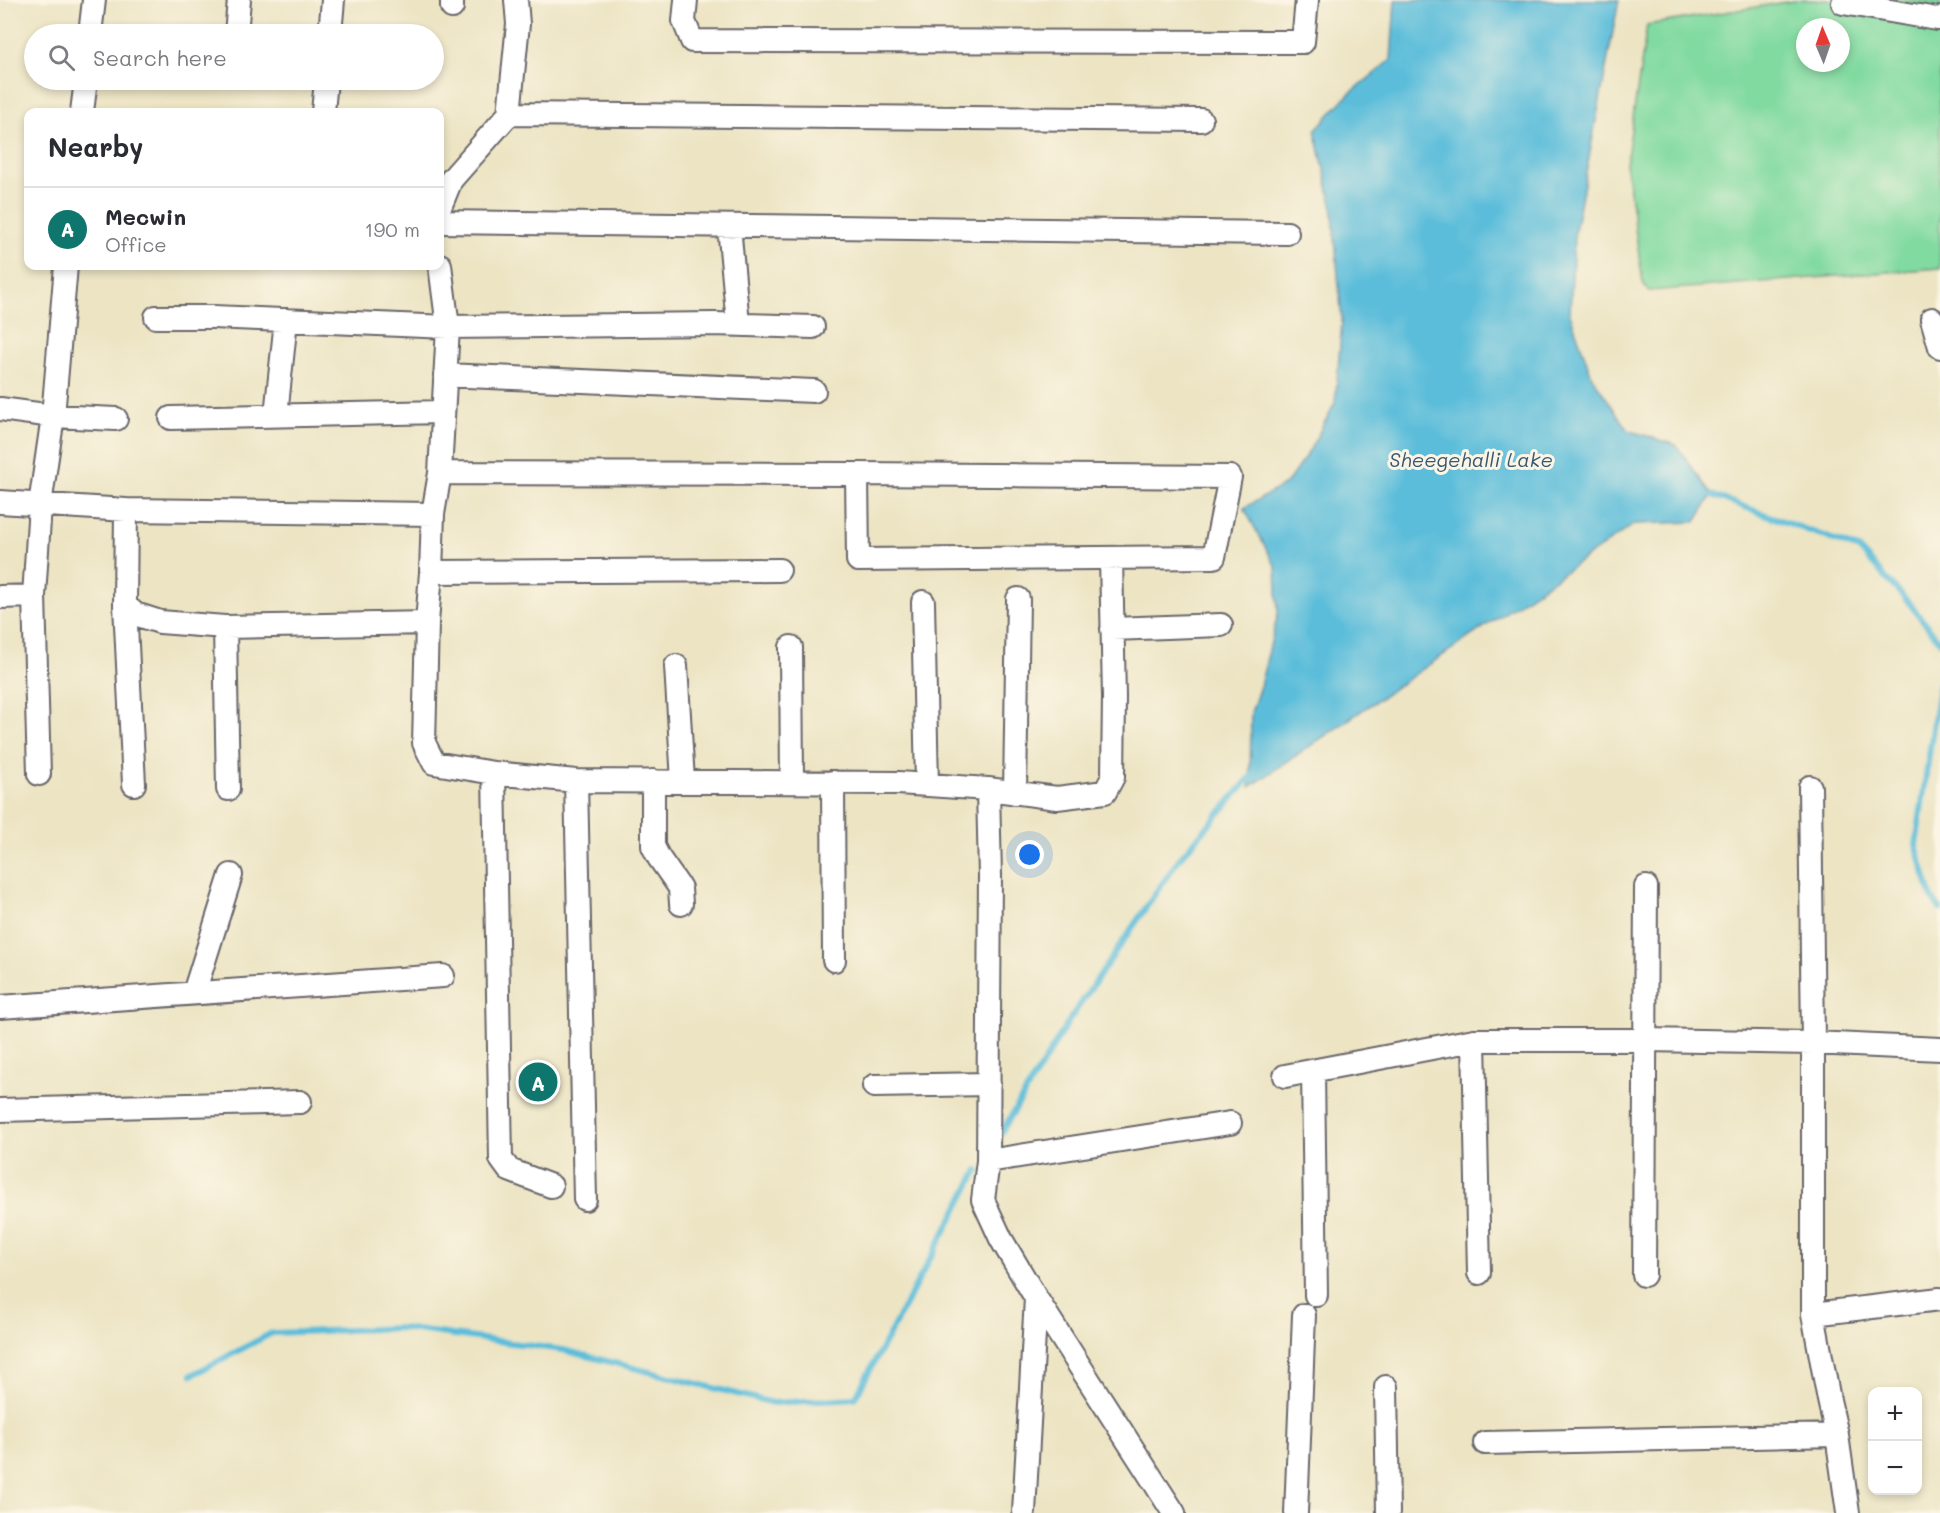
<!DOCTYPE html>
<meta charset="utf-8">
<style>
body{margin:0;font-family:Mali,sans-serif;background:#f7f7f7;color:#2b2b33}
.controls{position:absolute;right:18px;bottom:18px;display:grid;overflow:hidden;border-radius:12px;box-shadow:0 3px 9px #0003}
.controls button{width:54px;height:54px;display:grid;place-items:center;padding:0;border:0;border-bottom:2px solid #e1e1e2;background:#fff;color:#2b2b33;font:30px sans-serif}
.compass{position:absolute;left:1796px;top:18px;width:54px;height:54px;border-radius:50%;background:#fff;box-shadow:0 3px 9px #0003;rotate:358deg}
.you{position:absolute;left:1030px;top:855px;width:21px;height:21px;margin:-15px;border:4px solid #fff;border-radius:50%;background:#1a73e8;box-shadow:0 0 0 9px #1a73e833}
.badge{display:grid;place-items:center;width:39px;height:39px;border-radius:50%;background:#0f766e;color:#fff;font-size:20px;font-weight:700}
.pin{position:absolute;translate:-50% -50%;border:3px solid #fff;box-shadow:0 2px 6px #0006}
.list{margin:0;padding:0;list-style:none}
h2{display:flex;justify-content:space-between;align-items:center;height:78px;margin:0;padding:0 24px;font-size:26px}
h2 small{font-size:20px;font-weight:400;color:#7c7c81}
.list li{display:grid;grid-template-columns:39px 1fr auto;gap:18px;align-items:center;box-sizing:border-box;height:84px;padding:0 24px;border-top:2px solid #e1e1e2}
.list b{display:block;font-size:22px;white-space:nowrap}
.list p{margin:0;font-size:20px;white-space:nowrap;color:#7c7c81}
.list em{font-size:20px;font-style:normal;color:#7c7c81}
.icon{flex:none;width:33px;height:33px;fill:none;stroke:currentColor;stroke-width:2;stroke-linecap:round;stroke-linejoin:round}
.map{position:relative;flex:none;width:1940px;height:1513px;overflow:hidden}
.search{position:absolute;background:#fff;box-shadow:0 3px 9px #0003;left:24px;top:24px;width:420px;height:66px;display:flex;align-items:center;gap:15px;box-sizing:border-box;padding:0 21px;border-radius:33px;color:#7c7c81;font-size:22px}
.panel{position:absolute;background:#fff;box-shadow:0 3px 9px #0003;left:24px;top:108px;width:420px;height:162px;border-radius:12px}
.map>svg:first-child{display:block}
.green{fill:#81daa0;stroke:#527e6e;stroke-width:1.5;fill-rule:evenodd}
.water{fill:#5cbdda;stroke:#3f708a;stroke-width:1.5}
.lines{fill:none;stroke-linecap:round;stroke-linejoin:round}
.stream{stroke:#5cbdda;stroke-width:6}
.minor-casing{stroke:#69666b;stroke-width:26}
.minor{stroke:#fff;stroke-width:22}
.labels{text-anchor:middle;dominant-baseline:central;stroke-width:6;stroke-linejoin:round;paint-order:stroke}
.water-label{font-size:20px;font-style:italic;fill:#365873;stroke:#fcf5e5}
</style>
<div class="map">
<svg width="1940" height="1513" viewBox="0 0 1940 1513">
<rect width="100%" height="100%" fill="#fcf5e5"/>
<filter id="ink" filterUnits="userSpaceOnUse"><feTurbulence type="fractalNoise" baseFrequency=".0167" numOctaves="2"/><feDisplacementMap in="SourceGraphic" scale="12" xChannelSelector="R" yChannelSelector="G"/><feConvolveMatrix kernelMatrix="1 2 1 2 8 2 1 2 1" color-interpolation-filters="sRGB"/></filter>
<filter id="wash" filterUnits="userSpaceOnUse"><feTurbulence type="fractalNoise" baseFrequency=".008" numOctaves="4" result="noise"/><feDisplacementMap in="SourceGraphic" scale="24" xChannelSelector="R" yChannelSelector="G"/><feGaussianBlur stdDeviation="1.35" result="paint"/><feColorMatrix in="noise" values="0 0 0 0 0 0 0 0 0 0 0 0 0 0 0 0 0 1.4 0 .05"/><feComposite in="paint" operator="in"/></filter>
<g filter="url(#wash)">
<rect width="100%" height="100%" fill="#ece4c3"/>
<path class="green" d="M1798 0H1940V268L1648 291 1643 283 1626 164 1647 25ZM1805 27H1841V63H1805Z"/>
<path class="water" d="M1395 0H1619L1574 236 1570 314 1592 377 1628 430 1676 445 1712 495 1696 522 1635 524 1250 787 1251 713 1260 686 1278 614 1276 567 1244 508 1287 483 1309 451 1335 403 1342 322 1332 204 1315 130 1348 95 1391 60Z"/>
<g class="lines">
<path class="stream" d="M1712 495 1859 549 1909 603 1940 642
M1940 679 1916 845 1932 898 1940 909
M996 1141 1070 1019 1179 859 1255 772
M192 1375 272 1333 402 1328 563 1350 773 1403 855 1398 978 1170"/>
</g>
</g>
<g filter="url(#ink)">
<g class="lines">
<defs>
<path id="minor" d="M686 0 684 21 692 41 1303 42 1307 0
M1843 3 1937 19 1940 18
M452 7V0
M90 34 94 0
M236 34 239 0
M330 34 333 0
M82 112 86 80
M323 112 326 80
M509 114 1201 120
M440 207 451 180 509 114 518 24 516 0
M440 222 1287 233
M729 226 738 324
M440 265 448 327 440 473 433 514 431 572 427 623 424 743 434 763 494 773 576 781 898 783 988 789 990 876 988 1161 983 1200 1001 1239 1036 1298 1174 1513
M156 317H213L448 327 714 324 813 327
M1932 319 1940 347
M445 375 814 391
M0 409 53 416 116 419
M276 415 286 320
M171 418 443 412
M440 473 857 474 1230 477 1214 557 858 560 857 474
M0 502 126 510
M431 572 779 570
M0 597 34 596
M923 602 927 785
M125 605 135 614 160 622 225 627 427 623
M225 627 228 789
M1112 629 1221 625
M791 647 792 782
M676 666 683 781
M494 773 501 1159 509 1170 551 1186
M39 774 34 596 40 505 53 416 66 266
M576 781 585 1199
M653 781V846L659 858 680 888 681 904
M833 782 834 960
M134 784 125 605 126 510 433 514
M1810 787 1813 1043V1314L1829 1400 1837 1435 1848 1513
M988 789 1057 798 1105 792 1113 777 1114 697 1111 558
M1015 793 1018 599
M194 993 231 875
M0 1007 443 976
M1474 1040 1479 1273
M1313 1071 1316 1295
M1285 1076 1474 1040H1645L1813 1043 1940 1049
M874 1086 989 1084
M0 1110 300 1102
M988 1161 1230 1123
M1644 1275 1646 887
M1813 1314 1940 1299
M1386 1387 1388 1513
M1485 1443 1837 1435
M1024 1512 1036 1298
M1296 1513 1304 1315"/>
</defs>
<use href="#minor" class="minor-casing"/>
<use href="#minor" class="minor"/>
</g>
</g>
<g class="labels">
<g class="water-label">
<text x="1471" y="459">Sheegehalli Lake</text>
</g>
</g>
</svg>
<div class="controls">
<button>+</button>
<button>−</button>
</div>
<svg class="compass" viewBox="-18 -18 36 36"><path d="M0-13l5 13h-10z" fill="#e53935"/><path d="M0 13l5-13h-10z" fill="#7c7c81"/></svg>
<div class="you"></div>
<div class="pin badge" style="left:538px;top:1082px">A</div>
<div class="search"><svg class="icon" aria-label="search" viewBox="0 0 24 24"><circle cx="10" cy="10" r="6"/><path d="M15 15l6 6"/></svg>Search here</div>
<section class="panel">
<h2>Nearby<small></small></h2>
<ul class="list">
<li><span class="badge">A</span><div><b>Mecwin</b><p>Office</p></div><em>190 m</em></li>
</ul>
</section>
</div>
